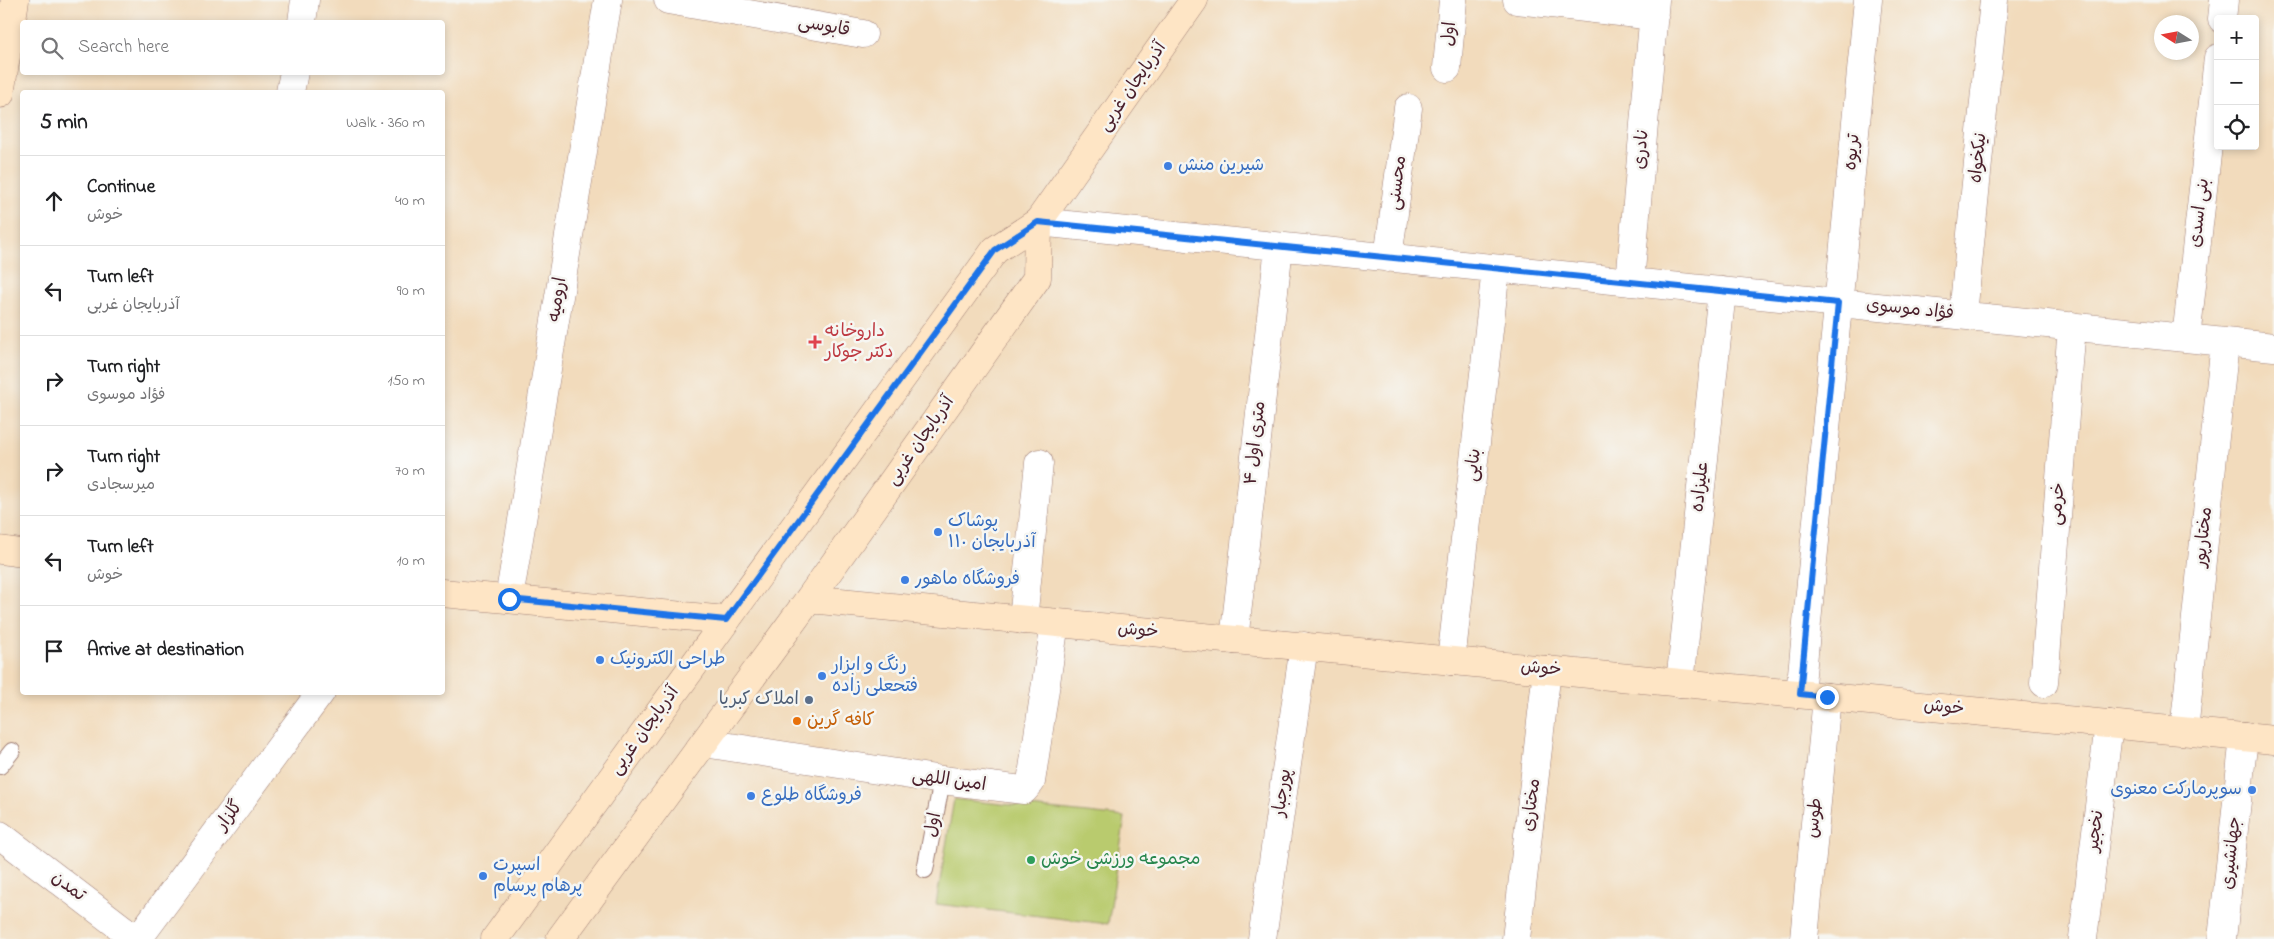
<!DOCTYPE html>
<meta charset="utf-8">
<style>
body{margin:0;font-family:"Indie Flower","Playpen Sans Arabic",sans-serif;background:#f2f2f2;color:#202124}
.controls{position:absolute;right:15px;top:15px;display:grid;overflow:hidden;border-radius:5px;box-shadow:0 2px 8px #0003}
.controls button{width:45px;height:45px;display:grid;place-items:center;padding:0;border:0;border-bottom:1px solid #e0e0e0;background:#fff;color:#202124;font:25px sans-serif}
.compass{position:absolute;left:2154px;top:15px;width:45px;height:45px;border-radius:50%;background:#fff;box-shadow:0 2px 8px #0003;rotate:281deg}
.stop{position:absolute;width:15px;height:15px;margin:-11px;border:4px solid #1a73e8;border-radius:50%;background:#fff}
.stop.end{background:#1a73e8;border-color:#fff;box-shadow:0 1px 5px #0008}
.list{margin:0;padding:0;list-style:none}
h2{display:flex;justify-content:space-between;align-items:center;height:65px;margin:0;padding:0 20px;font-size:21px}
h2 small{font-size:16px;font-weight:400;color:#757577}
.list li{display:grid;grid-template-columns:32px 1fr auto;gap:15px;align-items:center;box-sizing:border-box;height:90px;padding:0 20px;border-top:1px solid #e0e0e0}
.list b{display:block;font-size:19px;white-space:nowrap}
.list p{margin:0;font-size:16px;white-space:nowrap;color:#757577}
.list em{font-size:16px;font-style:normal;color:#757577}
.icon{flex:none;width:28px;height:28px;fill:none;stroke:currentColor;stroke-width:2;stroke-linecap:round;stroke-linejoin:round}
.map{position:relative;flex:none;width:2274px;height:939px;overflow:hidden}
.search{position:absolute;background:#fff;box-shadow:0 2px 8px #0003;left:20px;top:20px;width:425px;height:55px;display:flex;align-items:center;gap:12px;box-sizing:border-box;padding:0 18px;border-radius:5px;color:#757577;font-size:19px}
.panel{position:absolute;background:#fff;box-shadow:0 2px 8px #0003;left:20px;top:90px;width:425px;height:605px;border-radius:5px}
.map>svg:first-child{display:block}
.green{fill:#b9cb6e;stroke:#82754c}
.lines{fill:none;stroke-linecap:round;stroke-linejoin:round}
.service-casing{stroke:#9e7d74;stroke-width:18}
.minor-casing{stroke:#9e7d74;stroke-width:29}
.tertiary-casing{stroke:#9e7d74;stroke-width:29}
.secondary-casing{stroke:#9e7d74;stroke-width:29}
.service{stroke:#fff;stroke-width:16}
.minor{stroke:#fff;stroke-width:28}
.tertiary{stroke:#fff;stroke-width:28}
.secondary{stroke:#fee5c5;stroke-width:28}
.route{stroke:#1a73e8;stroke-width:6}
.shop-dot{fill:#3f7fe0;stroke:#f6f6f2;stroke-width:2}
.health-dot{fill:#e0444e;stroke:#f6f6f2;stroke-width:2}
.service-dot{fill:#5c6f8a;stroke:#f6f6f2;stroke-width:2}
.food-dot{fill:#e8710a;stroke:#f6f6f2;stroke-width:2}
.leisure-dot{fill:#2e9e5b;stroke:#f6f6f2;stroke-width:2}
.labels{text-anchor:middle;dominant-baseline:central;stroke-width:5;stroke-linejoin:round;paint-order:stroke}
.street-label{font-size:18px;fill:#4a1f2b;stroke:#f6f6f2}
.shop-label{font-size:18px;fill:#366cbe;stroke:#f6f6f2;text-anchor:start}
.health-label{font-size:18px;fill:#be3a42;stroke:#f6f6f2;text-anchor:start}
.service-label{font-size:18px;fill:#4e5e75;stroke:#f6f6f2;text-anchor:end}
.food-label{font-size:18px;fill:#c56008;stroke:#f6f6f2;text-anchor:start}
.leisure-label{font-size:18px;fill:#27864d;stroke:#f6f6f2;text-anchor:start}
</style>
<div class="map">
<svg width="2274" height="939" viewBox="0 0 2274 939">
<rect width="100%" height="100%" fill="#f6f6f2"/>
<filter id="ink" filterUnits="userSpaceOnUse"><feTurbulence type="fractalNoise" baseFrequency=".02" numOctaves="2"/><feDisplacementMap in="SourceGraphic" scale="10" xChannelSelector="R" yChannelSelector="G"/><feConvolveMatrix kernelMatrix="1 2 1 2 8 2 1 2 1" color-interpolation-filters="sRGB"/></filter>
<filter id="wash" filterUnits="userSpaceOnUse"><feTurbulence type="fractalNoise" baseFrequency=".0096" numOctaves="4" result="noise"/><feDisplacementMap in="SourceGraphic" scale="20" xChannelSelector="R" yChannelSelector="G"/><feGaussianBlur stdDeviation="1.12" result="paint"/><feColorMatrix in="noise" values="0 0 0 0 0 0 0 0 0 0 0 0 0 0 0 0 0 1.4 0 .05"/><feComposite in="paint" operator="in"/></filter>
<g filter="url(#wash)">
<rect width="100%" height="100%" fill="#f2dbbc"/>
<path class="green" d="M954 799 1125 817 1108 924 936 904Z"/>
</g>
<g filter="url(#ink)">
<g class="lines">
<defs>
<path id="service" d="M0 766 12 751
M925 870 942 780"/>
<path id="minor" d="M668 0 863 34
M1517 0 1654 16
M2222 19 2224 0
M302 22 305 0
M1447 68 1453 0
M290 92 294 72
M1038 222 2274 347
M1388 258 1408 108
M1630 282 1655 0
M1963 315 1994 0
M2186 338 2218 58
M1023 620 1039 463
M1234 640 1279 247
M1451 661 1496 269
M1680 683 1722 291
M2044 683 2072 326
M1800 694 1868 0
M2184 731 2225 342
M704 743 942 780 1024 790 1031 782 1055 623
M0 835 136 939
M138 939 321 692
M1262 939 1304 646
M1516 939 1547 670
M2083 939 2109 724
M2222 939 2244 737"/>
<path id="tertiary" d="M509 599 608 0
M1804 939 1827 697"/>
<path id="secondary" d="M0 94 15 0
M0 550 22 553
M442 593 726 620
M809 599 2274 740
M495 939 995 250 1038 222 1194 0
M560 939 809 599 1037 278 1038 222"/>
</defs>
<use href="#service" class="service-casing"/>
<use href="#minor" class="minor-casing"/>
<use href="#tertiary" class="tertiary-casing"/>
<use href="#secondary" class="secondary-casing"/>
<use href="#service" class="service"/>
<use href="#minor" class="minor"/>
<use href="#tertiary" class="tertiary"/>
<use href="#secondary" class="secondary"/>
</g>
</g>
<g class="lines" filter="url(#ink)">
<path class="route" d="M509 599 726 620 995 250 1038 222 1838 303 1800 694 1827 697"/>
</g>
<g class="shop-dot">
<circle cx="1168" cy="166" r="5"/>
<circle cx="938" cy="532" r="5"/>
<circle cx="905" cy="580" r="5"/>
<circle cx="600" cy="660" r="5"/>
<circle cx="822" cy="676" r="5"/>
<circle cx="2252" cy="790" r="5"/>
<circle cx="751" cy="796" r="5"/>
<circle cx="483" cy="876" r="5"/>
</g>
<path class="health-dot" d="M812.5 334.5h5v5h5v5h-5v5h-5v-5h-5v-5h5z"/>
<circle class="service-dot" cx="809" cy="700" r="5"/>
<circle class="food-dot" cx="797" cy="721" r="5"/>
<circle class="leisure-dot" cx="1031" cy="860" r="5"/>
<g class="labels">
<g class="street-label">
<text transform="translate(824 27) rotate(10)">قابوسی</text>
<text transform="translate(1450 34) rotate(-85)">اول</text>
<text transform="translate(1133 87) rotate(-55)">آذربایجان غربی</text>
<text transform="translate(1642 149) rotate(-85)">نادری</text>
<text transform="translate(1853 152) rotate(-84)">تریوه</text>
<text transform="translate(1979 158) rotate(-84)">نیکخواه</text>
<text transform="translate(1398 183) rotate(-83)">محسنی</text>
<text transform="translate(2200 213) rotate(-83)">بنی اسدی</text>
<text transform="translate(558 300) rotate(-81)">ارومیه</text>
<text transform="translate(1910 310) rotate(6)">فؤاد موسوی</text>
<text transform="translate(921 441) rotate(-55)">آذربایجان غربی</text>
<text transform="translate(1256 443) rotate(-84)">۴ متری اول</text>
<text transform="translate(1474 465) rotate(-83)">بنایی</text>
<text transform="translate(1701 487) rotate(-84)">علیزاده</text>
<text transform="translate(2058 504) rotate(-85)">خرمی</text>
<text transform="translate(2204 537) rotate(-84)">مختارپور</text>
<text transform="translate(1138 631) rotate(5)">خوش</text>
<text transform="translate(1541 669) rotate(5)">خوش</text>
<text transform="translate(1944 708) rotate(6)">خوش</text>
<text transform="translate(645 731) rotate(-54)">آذربایجان غربی</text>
<text transform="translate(949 781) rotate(8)">امین اللهی</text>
<text transform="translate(1283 793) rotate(-82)">پورجبار</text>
<text transform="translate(1532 805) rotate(-83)">مختاری</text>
<text transform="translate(230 816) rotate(-53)">گلزار</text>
<text transform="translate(1815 818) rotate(-84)">طوس</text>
<text transform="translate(934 825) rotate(-79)">اول</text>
<text transform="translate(2096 831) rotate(-83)">نخجیر</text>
<text transform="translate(2232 853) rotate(-84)">جهانشیری</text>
<text transform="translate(68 887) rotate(37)">تمدن</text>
</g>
<g class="shop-label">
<text x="1178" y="166">شیرین منش</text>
<text x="948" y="522">پوشاک<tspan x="948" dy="21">آذربایجان ۱۱۰</tspan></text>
<text x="915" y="580">فروشگاه ماهور</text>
<text x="610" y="660">طراحی الکترونیک</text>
<text x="832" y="666">رنگ و ابزار<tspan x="832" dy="21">فتحعلی زاده</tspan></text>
<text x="2242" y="790" text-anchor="end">سوپرمارکت معنوی</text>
<text x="761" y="796">فروشگاه طلوع</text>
<text x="493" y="866">اسپرت<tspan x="493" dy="21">پرهام پرسام</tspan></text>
</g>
<g class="health-label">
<text x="825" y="332">داروخانه<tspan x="825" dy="21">دکتر جوکار</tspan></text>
</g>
<g class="service-label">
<text x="799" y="700">املاک کبریا</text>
</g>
<g class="food-label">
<text x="807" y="721">کافه گرین</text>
</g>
<g class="leisure-label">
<text x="1041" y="860">مجموعه ورزشی خوش</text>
</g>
</g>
</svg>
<div class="controls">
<button>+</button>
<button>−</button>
<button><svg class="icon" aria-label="locate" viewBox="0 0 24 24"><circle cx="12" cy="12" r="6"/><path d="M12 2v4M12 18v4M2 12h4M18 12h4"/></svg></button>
</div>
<svg class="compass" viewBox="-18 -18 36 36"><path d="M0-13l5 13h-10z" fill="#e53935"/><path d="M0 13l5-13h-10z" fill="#757577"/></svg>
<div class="stop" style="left:509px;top:599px"></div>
<div class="stop end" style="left:1827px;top:697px"></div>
<div class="search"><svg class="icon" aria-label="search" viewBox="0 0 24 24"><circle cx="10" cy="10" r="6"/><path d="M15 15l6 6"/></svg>Search here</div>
<section class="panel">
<h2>5 min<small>Walk · 360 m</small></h2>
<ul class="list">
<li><svg class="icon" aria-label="ahead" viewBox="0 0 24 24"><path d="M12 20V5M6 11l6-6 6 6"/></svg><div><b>Continue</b><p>خوش</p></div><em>40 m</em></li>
<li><svg class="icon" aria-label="left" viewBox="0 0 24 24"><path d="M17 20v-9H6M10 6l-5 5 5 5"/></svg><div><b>Turn left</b><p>آذربایجان غربی</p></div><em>90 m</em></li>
<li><svg class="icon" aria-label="right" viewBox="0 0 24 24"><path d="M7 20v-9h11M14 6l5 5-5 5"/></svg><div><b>Turn right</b><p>فؤاد موسوی</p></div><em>150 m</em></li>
<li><svg class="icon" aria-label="right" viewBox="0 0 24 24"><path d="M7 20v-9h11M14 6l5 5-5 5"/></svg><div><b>Turn right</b><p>میرسجادی</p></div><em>70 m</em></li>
<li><svg class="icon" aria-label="left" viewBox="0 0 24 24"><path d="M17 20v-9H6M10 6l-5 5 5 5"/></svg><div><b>Turn left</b><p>خوش</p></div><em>10 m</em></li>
<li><svg class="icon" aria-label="arrive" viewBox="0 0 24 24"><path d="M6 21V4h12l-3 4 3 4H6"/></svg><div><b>Arrive at destination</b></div></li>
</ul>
</section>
</div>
